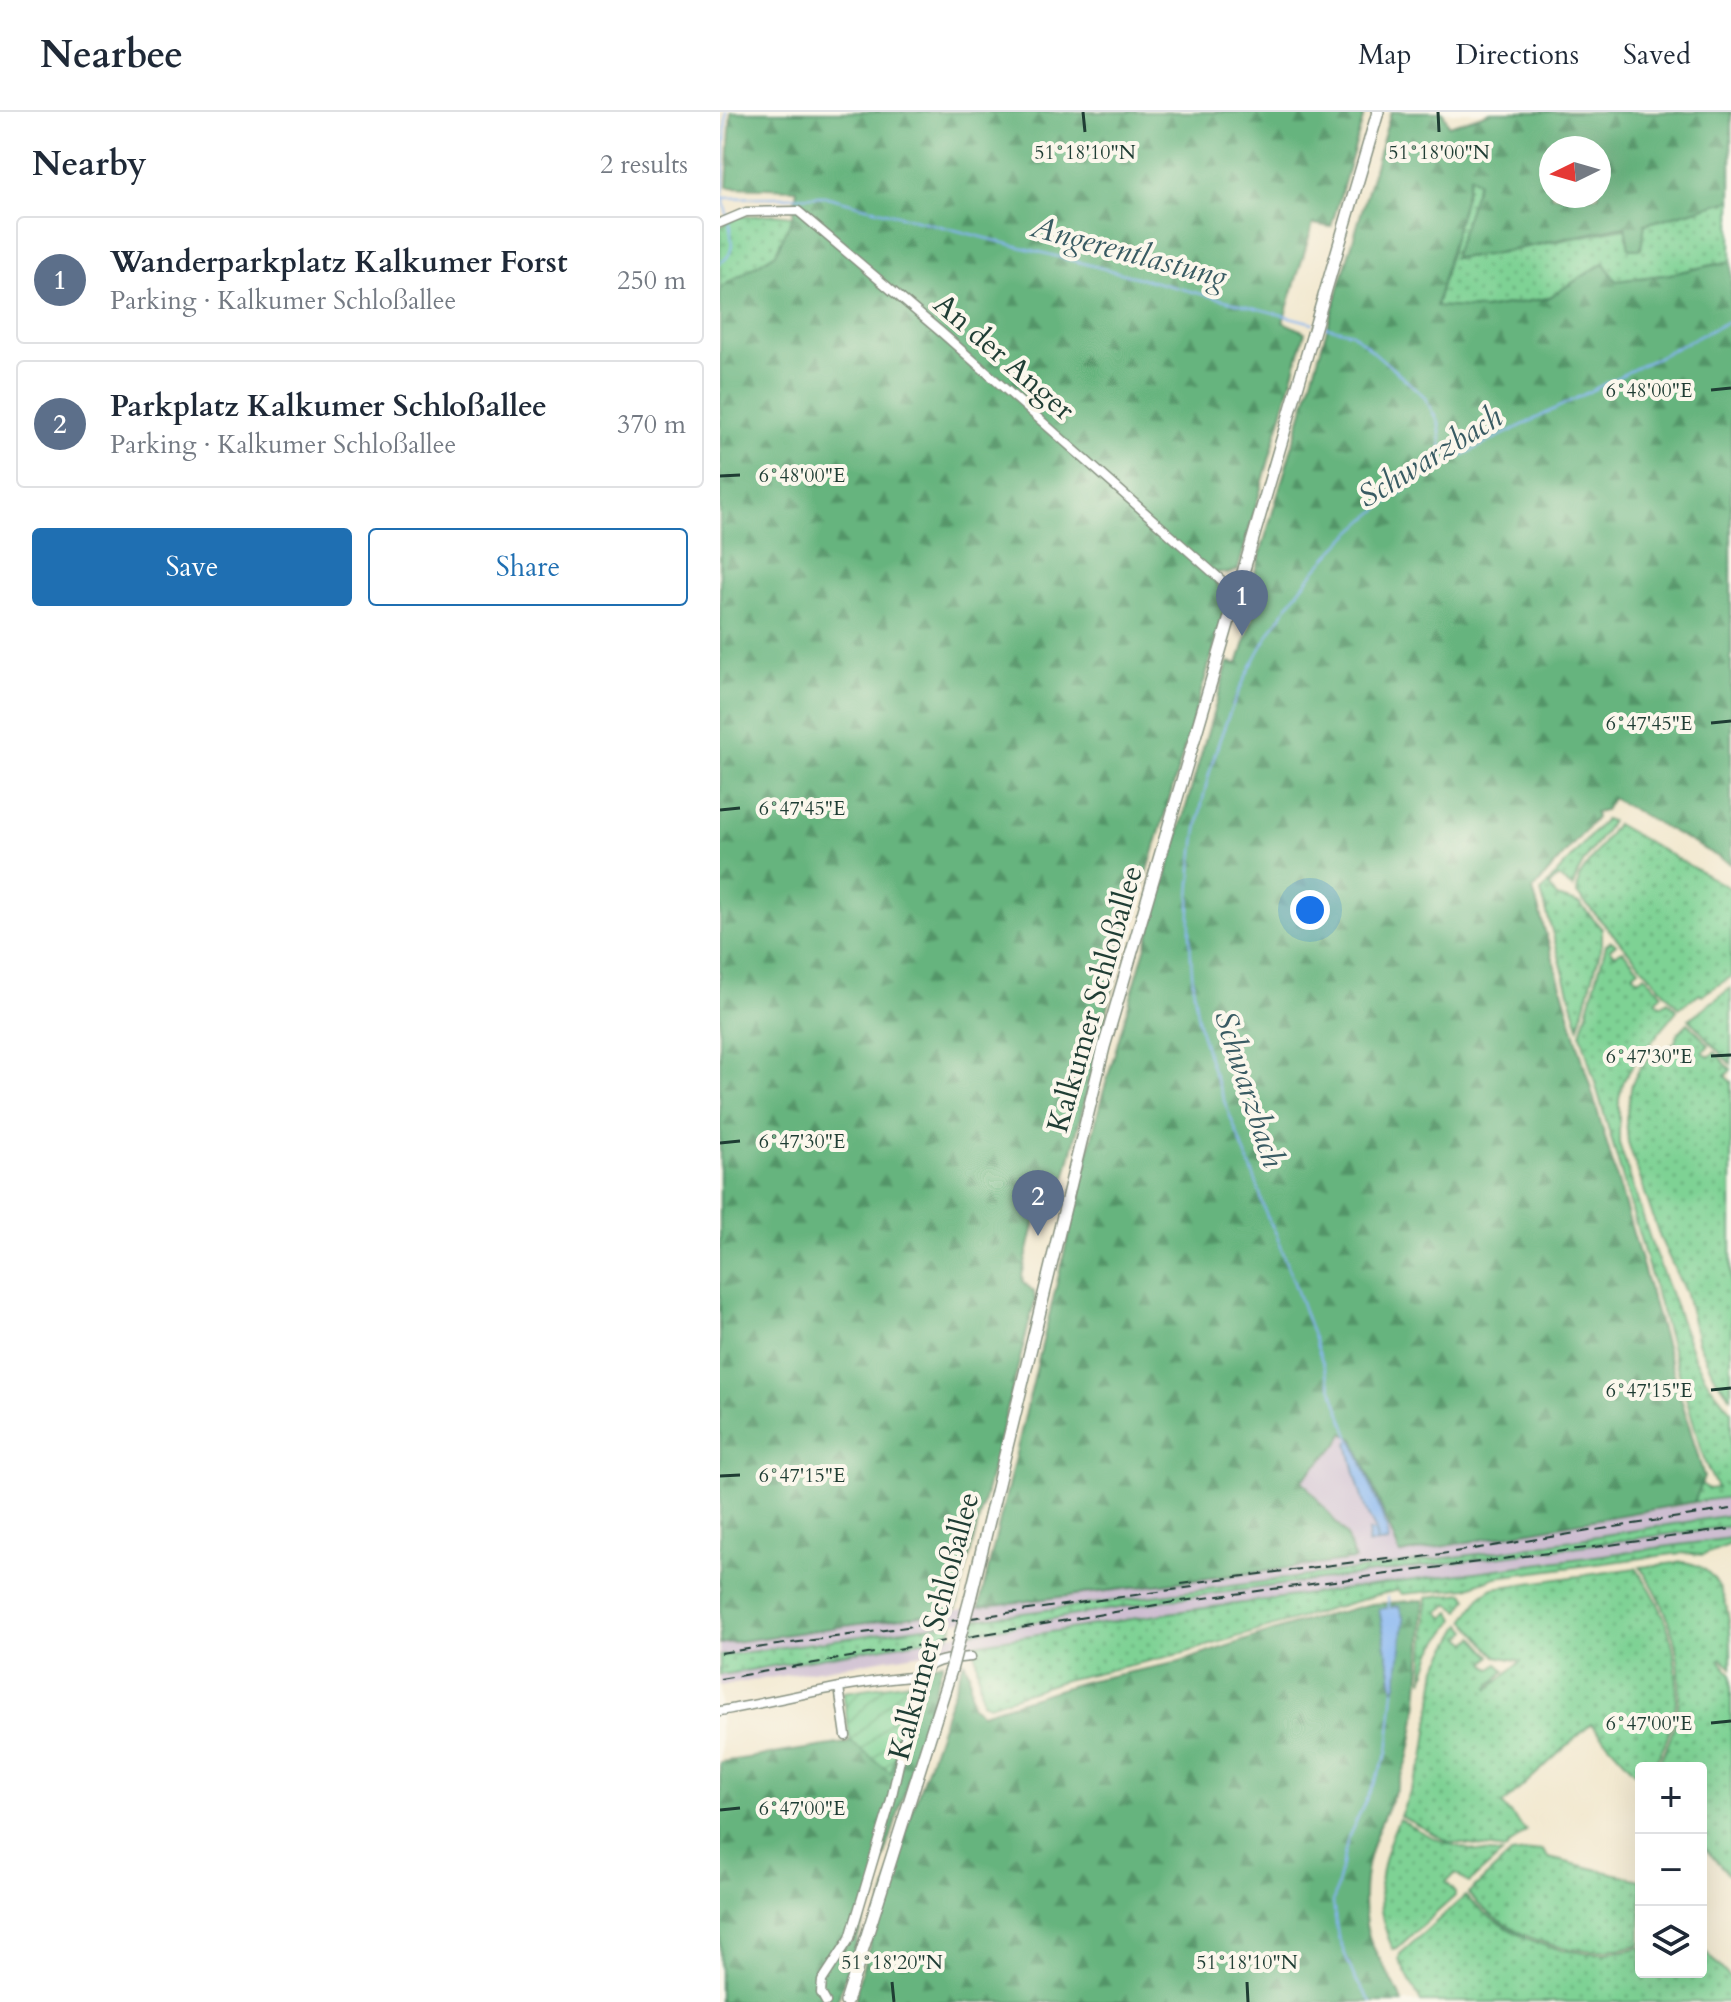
<!DOCTYPE html>
<meta charset="utf-8">
<style>
body{margin:0;font-family:Cardo,serif;background:#f6f6f7;color:#1f2937}
.controls{position:absolute;right:24px;bottom:24px;display:grid;overflow:hidden;border-radius:8px;box-shadow:0 8px 32px #0002}
.controls button{width:72px;height:72px;display:grid;place-items:center;padding:0;border:0;border-bottom:2px solid #e0e1e3;background:#fff;color:#1f2937;font:40px sans-serif}
.compass{position:absolute;left:819px;top:24px;width:72px;height:72px;border-radius:50%;background:#fff;box-shadow:0 8px 32px #0002;rotate:265deg}
.you{position:absolute;left:590px;top:798px;width:28px;height:28px;margin:-20px;border:6px solid #fff;border-radius:50%;background:#1a73e8;box-shadow:0 0 0 12px #1a73e833}
.badge{display:grid;place-items:center;width:52px;height:52px;border-radius:50%;background:#1f6fb2;color:#fff;font-size:26px;font-weight:700}
.pin{position:absolute;translate:-50% -66px;filter:drop-shadow(0 2px 4px #0008)}
.pin::after{content:'';position:absolute;top:42px;width:28px;height:24px;background:inherit;clip-path:polygon(0 0,100% 0,50% 100%)}
.list{margin:0;padding:0;list-style:none}
h2{display:flex;justify-content:space-between;align-items:center;height:104px;margin:0;padding:0 32px;font-size:34px}
h2 small{font-size:26px;font-weight:400;color:#747a83}
.list li{display:grid;grid-template-columns:52px 1fr auto;gap:24px;align-items:center;box-sizing:border-box;height:128px;margin:0 16px 16px;padding:0 16px;border:2px solid #e0e1e3;border-radius:8px}
.list b{display:block;font-size:30px;white-space:nowrap}
.list p{margin:0;font-size:26px;white-space:nowrap;color:#747a83}
.list em{font-size:26px;font-style:normal;color:#747a83}
.actions{display:flex;gap:16px;padding:24px 32px}
.actions a{flex:1;padding:18px 0;border:2px solid #1f6fb2;border-radius:8px;text-align:center;font-size:28px;color:#1f6fb2}
.actions .main{background:#1f6fb2;color:#fff}
.icon{flex:none;width:44px;height:44px;fill:none;stroke:currentColor;stroke-width:2;stroke-linecap:round;stroke-linejoin:round}
.map{position:relative;flex:none;width:1011px;height:1890px;overflow:hidden}
header{display:flex;align-items:center;gap:48px;box-sizing:border-box;height:112px;padding:0 40px;background:#fff;border-bottom:2px solid #e0e1e3}
header strong{font-size:38px}
nav{display:flex;gap:44px;margin-inline-start:auto;font-size:28px}
main{display:flex}
aside{flex:1;background:#fff}
.map>svg:first-child{display:block}
.railway{fill:#cebed1}
.grass{fill:url(#grass-dots);stroke:#4e8864;stroke-width:2}
.forest{fill:url(#forest-firs);stroke:#427859;stroke-width:2;fill-rule:evenodd}
.garden{fill:url(#garden-furrows);stroke:#4e8864;stroke-width:2}
.water{fill:#86b6f1;stroke:#527a92;stroke-width:2}
.lines{fill:none;stroke-linecap:round;stroke-linejoin:round}
.stream{stroke:#86b6f1;stroke-width:2}
.minor-casing{stroke:#889282;stroke-width:11}
.secondary-casing{stroke:#889282;stroke-width:14}
.minor{stroke:#fff;stroke-width:8}
.secondary{stroke:#fff;stroke-width:11}
.rail{stroke:#1f3d34;stroke-width:2;stroke-dasharray:12 6;stroke-linecap:butt}
.secondary-bridge-casing{stroke:#889282;stroke-width:14;stroke-linecap:butt}
.secondary-bridge{stroke:#fff;stroke-width:11}
.ticks{fill:none;stroke:#1f3d34;stroke-width:3}
.labels{text-anchor:middle;dominant-baseline:central;stroke-width:8;stroke-linejoin:round;paint-order:stroke}
.street-label{font-size:30px;fill:#1f3d34;stroke:#fbf7ec}
.water-label{font-size:32px;font-style:italic;fill:#395b63;stroke:#fbf7ec}
.ticks-label{font-size:20px;text-anchor:middle;fill:#1f3d34;stroke:#fbf7ec;stroke-width:8;stroke-linejoin:round;paint-order:stroke}
</style>
<header>
<strong>Nearbee</strong>
<nav><a>Map</a><a>Directions</a><a>Saved</a></nav>
</header>
<main>
<aside>
<h2>Nearby<small>2 results</small></h2>
<ul class="list">
<li><span class="badge" style="background:#5c6f8a">1</span><div><b>Wanderparkplatz Kalkumer Forst</b><p>Parking · Kalkumer Schloßallee</p></div><em>250 m</em></li>
<li><span class="badge" style="background:#5c6f8a">2</span><div><b>Parkplatz Kalkumer Schloßallee</b><p>Parking · Kalkumer Schloßallee</p></div><em>370 m</em></li>
</ul>
<div class="actions"><a class="main">Save</a><a>Share</a></div>
</aside>
<div class="map">
<svg width="1011" height="1890" viewBox="0 0 1011 1890">
<defs>
<pattern id="grass-dots" width="8" height="8" patternUnits="userSpaceOnUse" patternTransform="scale(2)"><rect width="8" height="8" fill="#7ed294"/><path d="M2 2h.1M6 6h.1" fill="none" stroke="#67ac7a" stroke-width="1.8" stroke-linecap="round"/></pattern>
<pattern id="forest-firs" width="22" height="20" patternUnits="userSpaceOnUse" patternTransform="scale(2)"><rect width="22" height="20" fill="#66b47e"/><path d="M5 1l3.5 6h-7zM16 11l3.5 6h-7z" fill="#539468"/></pattern>
<pattern id="garden-furrows" width="10" height="10" patternUnits="userSpaceOnUse" patternTransform="scale(2)"><rect width="10" height="10" fill="#7ed294"/><path d="M-1 1l2-2M0 10L10 0M9 11l2-2" fill="none" stroke="#67ac7a"/></pattern>
</defs>
<rect width="100%" height="100%" fill="#fbf7ec"/>
<filter id="ink" filterUnits="userSpaceOnUse"><feTurbulence type="fractalNoise" baseFrequency=".0125" numOctaves="2"/><feDisplacementMap in="SourceGraphic" scale="16" xChannelSelector="R" yChannelSelector="G"/><feConvolveMatrix kernelMatrix="1 2 1 2 8 2 1 2 1" color-interpolation-filters="sRGB"/></filter>
<filter id="wash" filterUnits="userSpaceOnUse"><feTurbulence type="fractalNoise" baseFrequency=".006" numOctaves="4" result="noise"/><feDisplacementMap in="SourceGraphic" scale="32" xChannelSelector="R" yChannelSelector="G"/><feGaussianBlur stdDeviation="1.8" result="paint"/><feColorMatrix in="noise" values="0 0 0 0 0 0 0 0 0 0 0 0 0 0 0 0 0 1.4 0 .05"/><feComposite in="paint" operator="in"/></filter>
<g filter="url(#wash)">
<rect width="100%" height="100%" fill="#f2e8cf"/>
<path class="railway" d="M623 1321 634 1327 681 1442 1011 1385V1403L789 1438 256 1507 0 1544V1532L12 1530 259 1495 634 1448 626 1423 582 1368Z
M1011 1414V1426L455 1500 0 1574V1563L352 1502 648 1460Z"/>
<path class="grass" d="M750 64 758 70 734 146 767 143 925 112 1011 88V149L950 162 896 169 883 151 828 186 764 197 716 195Z
M54 102 73 104 56 141 0 176V115L17 105Z
M885 707 891 709C879 732 858 750 853 776L838 765 829 774 837 785 860 792 882 817V832L859 915 821 780Z
M896 712 1011 777V865L982 883 980 881 959 896 857 782 859 765Z
M891 829 896 832 890 837 895 843 902 838 919 857 913 862 918 868 925 863 942 882 936 888 941 894 948 889 957 898 914 952 904 968 899 986V1031L932 1133 975 1247 989 1272 1011 1299V1385L974 1390 980 1371 989 1377 997 1376 985 1351 861 922 886 833Z
M1011 876V953L969 907Z
M968 911 989 933 983 940 989 945 995 940 1011 958 1005 964 1011 970V1285L995 1266 978 1230 966 1182 940 1126 908 1030 906 1007 912 971 920 956 934 940 948 936 955 930 958 921Z
M1011 1403V1414L453 1487 253 1520 256 1507 789 1438Z
M1011 1426V1432L983 1443 961 1441 776 1465 747 1476 682 1482 678 1478 657 1483 464 1541 345 1568 269 1593 262 1590 255 1538H247L249 1533 455 1500Z
M964 1450C1011 1456 1011 1516 1011 1556L1002 1546 999 1548 1011 1562V1765L981 1732V1656H935C976 1595 962 1510 920 1455Z
M916 1456C959 1512 974 1595 931 1656H921V1667L871 1612 782 1693 806 1719 785 1738 729 1730 680 1704 704 1647 717 1555 742 1512 748 1519 742 1526 748 1531 754 1525 771 1544 765 1551 771 1557 778 1551 785 1559 768 1575 769 1577 801 1549 776 1544 745 1508 761 1484 773 1476Z
M744 1481 748 1487 740 1499 729 1492 719 1500 724 1506 731 1500 735 1507 712 1540 703 1569 707 1485Z
M233 1511 229 1524 0 1563V1544Z
M679 1707C711 1728 743 1740 782 1742L749 1771 735 1761 726 1770 735 1780V1784L677 1836 673 1837C651 1792 659 1750 679 1707Z
M822 1738 829 1746 921 1768V1832C857 1850 793 1829 748 1782L791 1742Z
M745 1784C793 1830 855 1853 921 1835V1860H981V1834L1011 1867V1890H701L679 1848 680 1842Z"/>
<path class="forest" d="M11 0H645L611 115 593 112 563 210 585 220 518 458 507 462 498 460 494 468 505 483 506 496 391 883 344 1071 338 1079 321 1084 302 1164 303 1170 314 1180 315 1188 236 1498 0 1532V176L56 141 73 104 77 77 7 75Z
M671 0H723L729 14 771 0H1011V88L925 112 921 137H909L905 114 767 143 733 146 758 70 750 64 716 194 764 197 828 186 884 151 896 169 950 162 1011 149V752L892 686 885 698 875 700 876 706 813 778 984 1365 974 1390 680 1442 634 1327 623 1321 618 1332 582 1368 626 1423 635 1448 259 1495 380 992 508 550 518 552 538 490 528 484ZM879 36V84H831V36Z
M704 1488C701 1538 701 1590 690 1639 687 1657 677 1674 670 1690 650 1733 639 1765 646 1813 651 1842 673 1863 682 1890H136L137 1875 175 1749 244 1549 249 1560 252 1594 262 1601 366 1569 460 1550 574 1512 651 1492Z
M223 1550 174 1715 117 1890H0V1650L131 1630 171 1660 201 1564 208 1554Z"/>
<path class="garden" d="M190 1570 192 1578 171 1661 130 1629 123 1580Z"/>
<path class="water" d="M631 1328 634 1330 667 1416 668 1430 648 1432 649 1419 655 1420 657 1430C658 1419 652 1412 647 1401 639 1379 633 1354 628 1331Z
M679 1494 684 1508 677 1573 674 1578 659 1497Z"/>
<g class="lines">
<path class="stream" d="M6 0 3 86 8 106
M3 86 104 84 593 211
M0 151C16 142 12 128 9 112
M599 213 632 221 704 284 719 312 722 337 716 355
M631 1330 573 1168C567 1154 562 1142 558 1127 555 1117 548 1109 545 1099 542 1091 541 1083 538 1075 519 1023 494 971 480 916 473 886 471 854 470 823 465 657 537 486 673 386 717 354 767 331 815 307 880 274 946 241 1011 208
M668 1485 669 1496
M651 1890 635 1867 618 1825 613 1791 628 1726 668 1641 674 1578"/>
</g>
</g>
<g filter="url(#ink)">
<g class="lines">
<defs>
<path id="minor" d="M0 111 26 100 78 99 222 221 516 481
M119 1575 126 1624
M0 1599C67 1587 133 1569 201 1564
M106 1890 101 1881 102 1869 130 1826 170 1692 199 1564C212 1546 231 1547 251 1545"/>
<path id="secondary" d="M250 1487 384 935 658 0
M126 1890 231 1558"/>
</defs>
<use href="#minor" class="minor-casing"/>
<use href="#secondary" class="secondary-casing"/>
<use href="#minor" class="minor"/>
<use href="#secondary" class="secondary"/>
<path class="rail" d="M663 1451 1011 1397
M461 1472 675 1445
M0 1541 473 1475
M0 1567 454 1490 1011 1417"/>
<defs>
<path id="secondary-bridge" d="M231 1558 250 1487"/>
</defs>
<use href="#secondary-bridge" class="secondary-bridge-casing"/>
<use href="#secondary-bridge" class="secondary-bridge"/>
</g>
</g>
<path class="ticks" d="M363 0 365 20M718 0 719 20M991 278 1011 276M0 364 20 363M991 611 1011 609M0 698 20 696M991 944 1011 943M0 1031 20 1029M991 1278 1011 1276M0 1364 20 1363M991 1611 1011 1609M0 1698 20 1696M172 1870 174 1890M527 1870 528 1890"/>
<g class="labels">
<g class="street-label">
<text transform="translate(284 245) rotate(41)">An der Anger</text>
<text transform="translate(375 887) rotate(-74)">Kalkumer Schloßallee</text>
<text transform="translate(214 1514) rotate(-75)">Kalkumer Schloßallee</text>
</g>
<g class="water-label">
<text transform="translate(409 140) rotate(15)">Angerentlastung</text>
<text transform="translate(710 345) rotate(-32)">Schwarzbach</text>
<text transform="translate(529 977) rotate(72)">Schwarzbach</text>
</g>
</g>
<g class="ticks-label">
<text x="365" y="47">51°18'10"N</text>
<text x="719" y="47">51°18'00"N</text>
<text x="929" y="285">6°48'00"E</text>
<text x="82" y="370">6°48'00"E</text>
<text x="929" y="618">6°47'45"E</text>
<text x="82" y="703">6°47'45"E</text>
<text x="929" y="951">6°47'30"E</text>
<text x="82" y="1036">6°47'30"E</text>
<text x="929" y="1285">6°47'15"E</text>
<text x="82" y="1370">6°47'15"E</text>
<text x="929" y="1618">6°47'00"E</text>
<text x="82" y="1703">6°47'00"E</text>
<text x="172" y="1857">51°18'20"N</text>
<text x="527" y="1857">51°18'10"N</text>
</g>
</svg>
<div class="controls">
<button>+</button>
<button>−</button>
<button><svg class="icon" aria-label="layers" viewBox="0 0 24 24"><path d="M12 4l9 5-9 5-9-5zM3 14l9 5 9-5"/></svg></button>
</div>
<svg class="compass" viewBox="-18 -18 36 36"><path d="M0-13l5 13h-10z" fill="#e53935"/><path d="M0 13l5-13h-10z" fill="#747a83"/></svg>
<div class="you"></div>
<div class="pin badge" style="left:522px;top:524px;background:#5c6f8a">1</div>
<div class="pin badge" style="left:318px;top:1124px;background:#5c6f8a">2</div>
</div>
</main>
